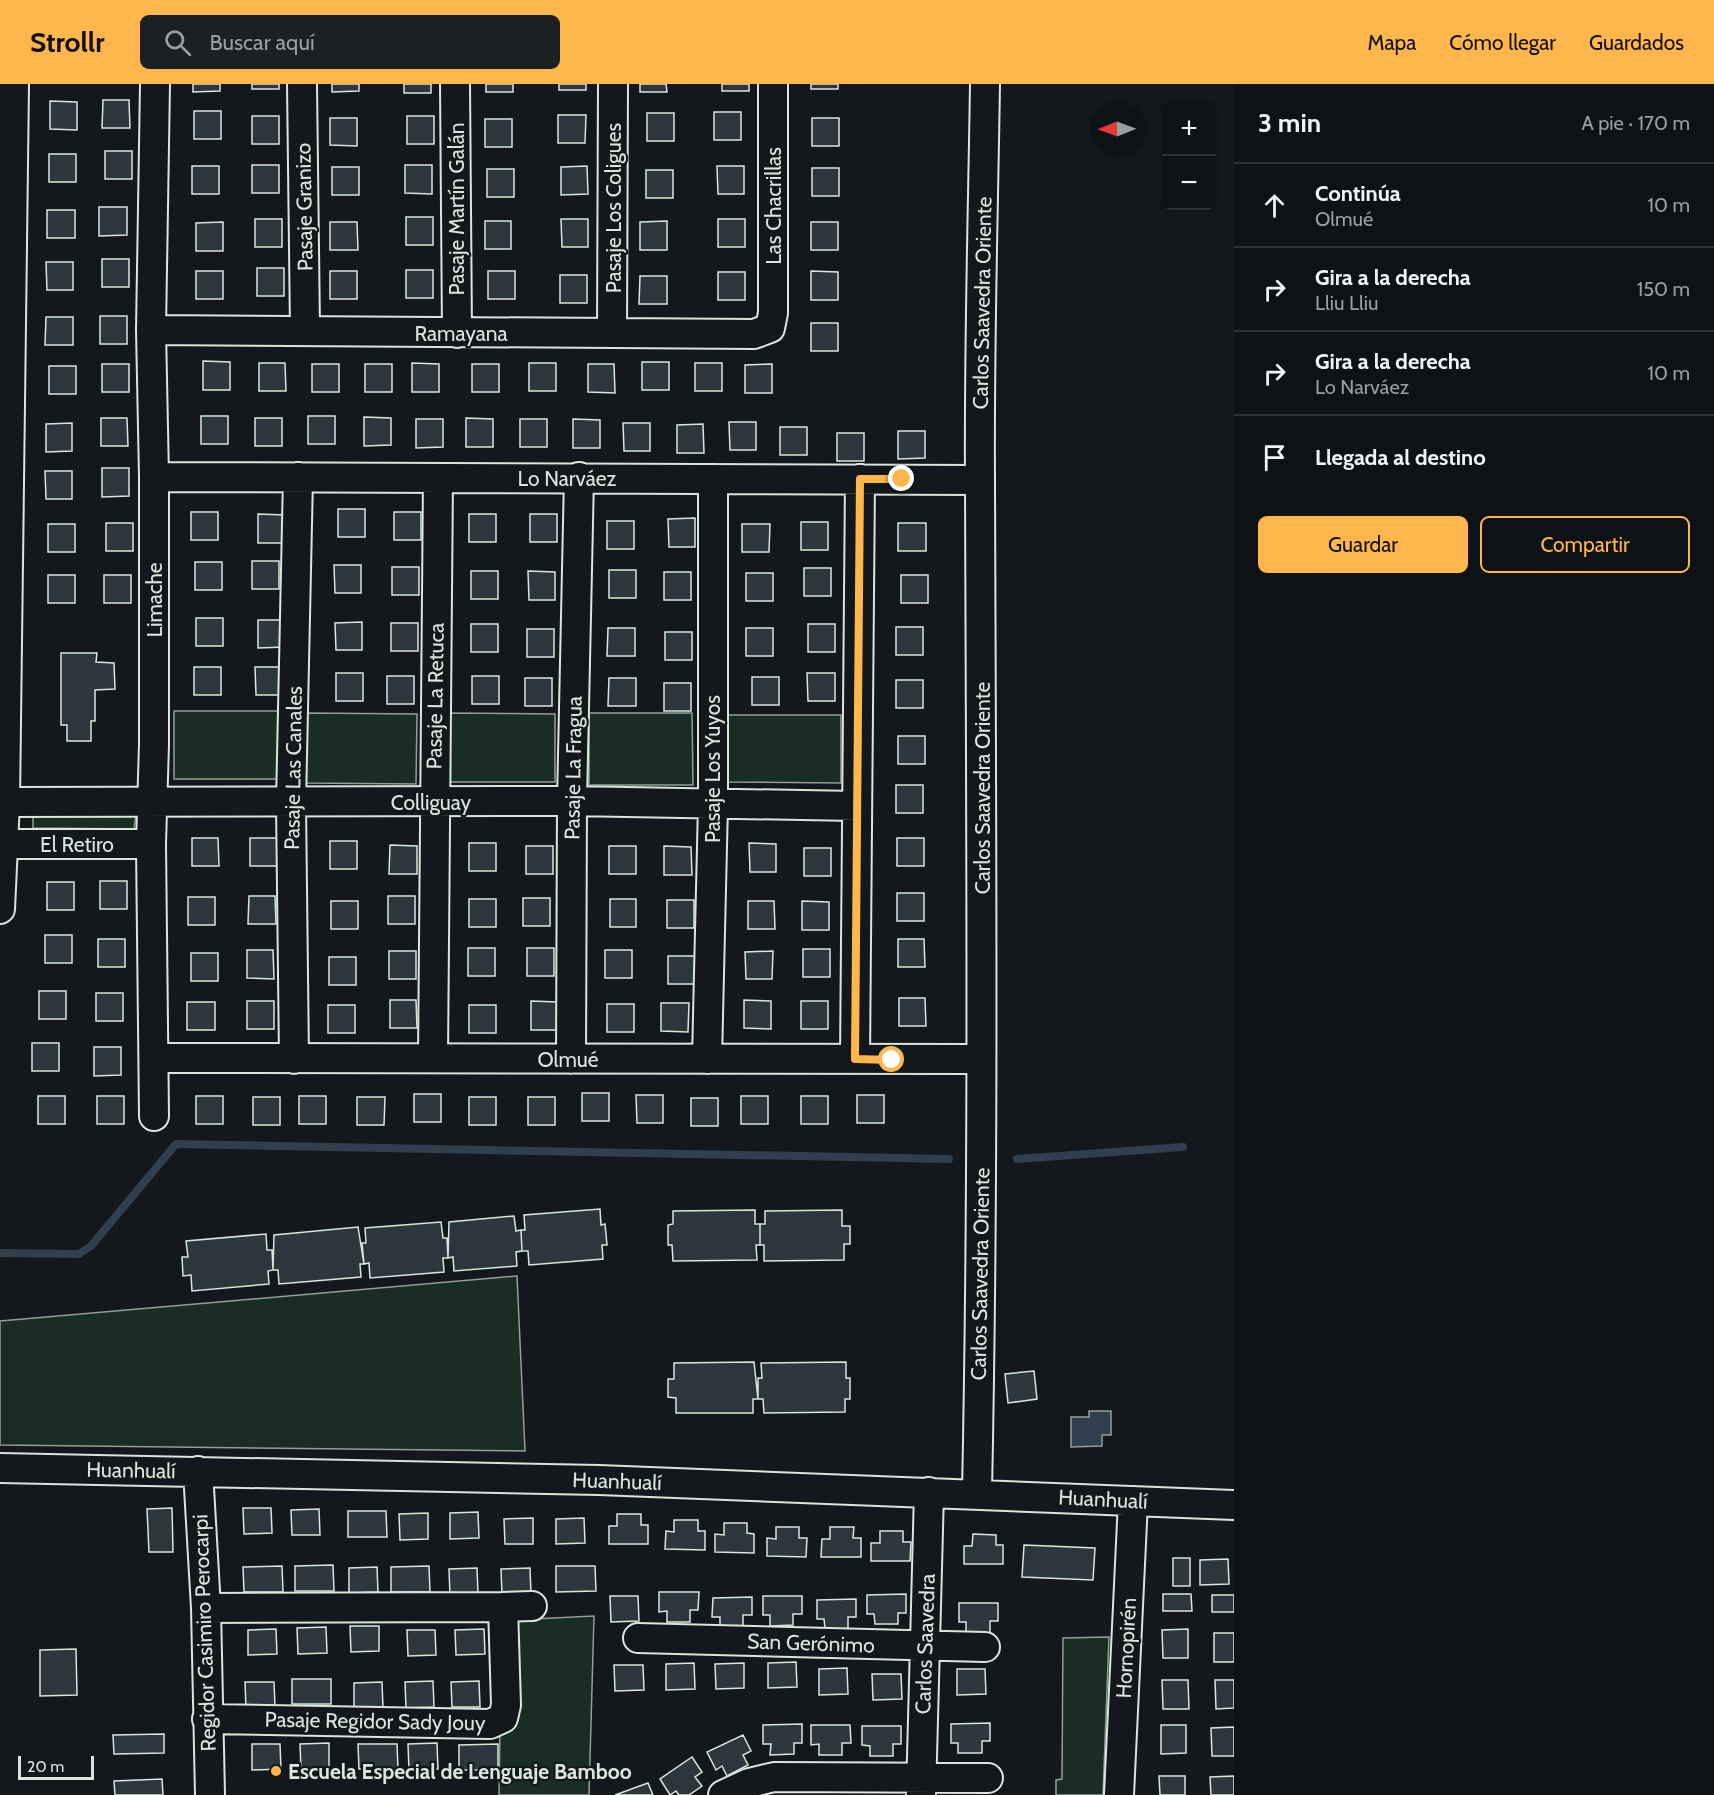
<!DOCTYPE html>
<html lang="es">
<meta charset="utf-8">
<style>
body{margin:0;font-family:Cabin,sans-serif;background:#1d2022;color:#f1f3f6}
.controls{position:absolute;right:18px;top:18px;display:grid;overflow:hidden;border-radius:9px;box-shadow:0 2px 4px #0004}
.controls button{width:54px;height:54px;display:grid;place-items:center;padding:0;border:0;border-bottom:2px solid #2f3234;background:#0f1215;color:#f1f3f6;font:30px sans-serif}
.compass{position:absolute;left:1090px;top:18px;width:54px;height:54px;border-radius:50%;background:#0f1215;box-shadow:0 2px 4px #0004;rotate:269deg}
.scale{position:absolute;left:18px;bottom:15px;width:76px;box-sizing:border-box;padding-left:6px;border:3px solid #d8e6dc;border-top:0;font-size:16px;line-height:21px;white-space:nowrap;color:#d8e6dc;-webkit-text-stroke:4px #14181c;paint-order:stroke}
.stop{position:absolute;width:18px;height:18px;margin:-14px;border:4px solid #ffb74d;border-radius:50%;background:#fff}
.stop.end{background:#ffb74d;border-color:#fff;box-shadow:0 2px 6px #0008}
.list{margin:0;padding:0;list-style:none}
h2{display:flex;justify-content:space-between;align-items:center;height:78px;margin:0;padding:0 24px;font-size:26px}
h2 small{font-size:20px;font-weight:400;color:#9b9ea0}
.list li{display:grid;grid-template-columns:39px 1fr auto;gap:18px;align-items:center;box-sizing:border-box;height:84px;padding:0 24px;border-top:2px solid #2f3234}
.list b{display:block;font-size:22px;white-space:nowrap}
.list p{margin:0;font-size:20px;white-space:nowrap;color:#9b9ea0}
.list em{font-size:20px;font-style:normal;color:#9b9ea0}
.actions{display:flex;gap:12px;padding:18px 24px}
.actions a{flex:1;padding:14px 0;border:2px solid #ffb74d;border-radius:9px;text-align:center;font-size:21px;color:#ffb74d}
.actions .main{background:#ffb74d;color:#111}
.icon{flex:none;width:33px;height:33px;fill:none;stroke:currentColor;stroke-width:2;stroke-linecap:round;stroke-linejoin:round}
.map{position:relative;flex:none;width:1234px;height:1711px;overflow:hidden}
header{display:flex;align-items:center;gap:36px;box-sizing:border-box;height:84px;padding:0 30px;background:#ffb74d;color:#111}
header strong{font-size:28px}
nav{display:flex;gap:33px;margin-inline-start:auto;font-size:21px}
.search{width:420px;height:54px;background:#1d2022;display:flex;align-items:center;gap:15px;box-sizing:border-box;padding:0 21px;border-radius:9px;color:#9b9ea0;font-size:22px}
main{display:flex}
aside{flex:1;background:#0f1215}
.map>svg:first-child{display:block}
.green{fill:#1a2d24;stroke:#939e99;stroke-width:1.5}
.water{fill:#2f3f4d;stroke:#939e99;stroke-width:1.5}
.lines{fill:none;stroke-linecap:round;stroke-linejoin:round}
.stream{stroke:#2f3f4d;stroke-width:8}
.building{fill:#2c363c;stroke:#d8e6dc;stroke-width:1.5}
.minor-casing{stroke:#d8e6dc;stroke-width:32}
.minor{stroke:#14181c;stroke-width:28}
.route{stroke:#ffb74d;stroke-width:8}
.poi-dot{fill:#ffb74d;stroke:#14181c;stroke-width:2}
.labels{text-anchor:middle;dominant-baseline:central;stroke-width:4.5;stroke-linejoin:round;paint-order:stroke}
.street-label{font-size:21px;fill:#d8e6dc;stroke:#14181c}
.poi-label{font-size:21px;font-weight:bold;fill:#d8e6dc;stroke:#14181c;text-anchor:start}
</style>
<header>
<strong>Strollr</strong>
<div class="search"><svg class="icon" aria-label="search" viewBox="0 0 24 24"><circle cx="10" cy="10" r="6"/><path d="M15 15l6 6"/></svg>Buscar aquí</div>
<nav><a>Mapa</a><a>Cómo llegar</a><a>Guardados</a></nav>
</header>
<main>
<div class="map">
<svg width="1234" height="1711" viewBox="0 0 1234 1711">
<rect width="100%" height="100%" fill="#14181c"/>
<path class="green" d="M174 627H281V695H174Z
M307 629 417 630 416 700 306 699Z
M446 629 555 630V698H446Z
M589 629H692L693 701H589Z
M724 631H841V699L724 698Z
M136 730 134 745 33 744V731Z
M517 1192 525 1367 0 1361V1237Z
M594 1532 589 1711H499L500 1644 512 1536Z
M1109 1553 1103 1711H1056V1696L1062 1695 1063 1554Z"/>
<path class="water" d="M1089 1327H1111V1351H1102V1362L1071 1363V1333H1089Z"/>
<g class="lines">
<path class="stream" d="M1017 1075 1183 1063
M0 1169 79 1170 91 1162 176 1060 949 1075"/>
</g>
<path class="building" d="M193 0H220V7L193 8Z
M252 0H279V5H252Z
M332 0H359V7L332 8Z
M404 0H431V9H404Z
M486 0H513V8H486Z
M559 0H586V6H559Z
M640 0H666L667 8H640Z
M722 0H749V7H722Z
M811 0H838V5H811Z
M103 16H129L130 44H102Z
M50 17 77 18V46L50 45Z
M194 27H221V55H194Z
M714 28H741V56H714Z
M647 29H674V57H647Z
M558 31H586L585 59H558Z
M252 32H279V60H252Z
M407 32H434V60H407Z
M330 34H357V62L330 61Z
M812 34H839V62H812Z
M485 35H512V63H485Z
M105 67H132V95H105Z
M49 70H76V98H49Z
M252 81H279V109H252Z
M405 81H432V110L405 109Z
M192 82H219V110H192Z
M587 82 588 110 561 111V83Z
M717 82H744V110H718Z
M332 83H359V111H332Z
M812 84H839V112H812Z
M487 85H514V113H487Z
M646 86H673V114H646Z
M99 123H127V151L99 152Z
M47 126H75V154H47Z
M406 133H433V161H406Z
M255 135H282V163H255Z
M561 135H588V163H562Z
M718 135H745V163H718Z
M485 137H511V165H485Z
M667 137V166H640V138Z
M223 138V167H196V139Z
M330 138H357L358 166H330Z
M811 138H838V166H811Z
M102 175H129V203H102Z
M46 178H73V206H47Z
M257 184H284V212H257Z
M406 186H433V214H406Z
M196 187H223V215H196Z
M330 187H357V215H330Z
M488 187H515V215H488Z
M811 187 838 188V216H811Z
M718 188H745V216H718Z
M560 191H587V219H560Z
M640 192H667V220H639Z
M100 232H127V260H100Z
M46 233H73V261H45Z
M811 239H838V267H811Z
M203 277 230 278V306H203Z
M642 278H669V306H642Z
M259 279H285L286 307H259Z
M412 279 439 280V308H412Z
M529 279H556V307H529Z
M695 279H722V307H695Z
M102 280H129V308H102Z
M312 280H339V308H312Z
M365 280H392V308H365Z
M472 280H499V308H472Z
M588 280H614L615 309 588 308Z
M772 280V309H745V281Z
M49 282H76V310H49Z
M201 332H228V360H201Z
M308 332H335V360H308Z
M364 333 391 334V361L364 362Z
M101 334H127L128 362H101Z
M255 334H282V362H255Z
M466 334 493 335V363H466Z
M416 335H443V363L416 364Z
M520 335H547V363H520Z
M573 335 600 336V364H573Z
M729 338H756V366H730Z
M72 339V367L46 368V340Z
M623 339H650V367H624Z
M703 340 704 369H677V341Z
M780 343H807V371H780Z
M898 347H925V374L898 375Z
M837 349H864V377H837Z
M102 384H129V412L102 413Z
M45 387H72V415H46Z
M338 425H365V453H338Z
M191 428H218V456H191Z
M394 428H421V456H394Z
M258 430 286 431 285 459H258Z
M469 430H496V458H469Z
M530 430H557V458H530Z
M695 434V463H669L668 435Z
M607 437H634V465H607Z
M801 438H828V466H801Z
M106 439H133V467H106Z
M898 439H926V467H898Z
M48 440H75V468H48Z
M742 440H770L769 468H742Z
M252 477H279V505H252Z
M195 478H222V506H195Z
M334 481H361V509H335Z
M392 483H419V511H392Z
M804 484H831V512H804Z
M609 486H636V514H609Z
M471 487H498V515H471Z
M528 487 555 488V516H529Z
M664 488H691V516H664Z
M746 489H773V517H746Z
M48 491H75V519H48Z
M104 491H131V519H104Z
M901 491H928V519H901Z
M196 534H223V562H196Z
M258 536H284L285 563 258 564Z
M362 538V566H336L335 539Z
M391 539H418V567H391Z
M471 540H498V568H471Z
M808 540H835V568H808Z
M896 543H923V571H896Z
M608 544H635V572H607Z
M746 544H773V572H746Z
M527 545H554V573H527Z
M665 548H692V576H665Z
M61 569H97L96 578 114 579 115 605 95 606V637H91V657H67V641H61Z
M194 583H221V611H194Z
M255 583H282V611H256Z
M336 589H363V617H336Z
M807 589H835V617H808Z
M387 592H414V620H387Z
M472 592H499V620H472Z
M752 593H779V621H752Z
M525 594H552V622H525Z
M609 594H636V622H608Z
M896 596H923V624H896Z
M664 599H691V627H664Z
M898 652H925V680H898Z
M896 701H923V729H896Z
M192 754H218L219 782H192Z
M250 754H277V782H250Z
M897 754H924V782H897Z
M330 757H357V785H330Z
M469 759H496V787H469Z
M749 759 776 760V788H750Z
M390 761 417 762V790H389Z
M526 762H553V790H526Z
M609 762H636V790H609Z
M664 762 691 763 692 791H664Z
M804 764H831V792H804Z
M100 797H127V825H100Z
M47 798H74V826H47Z
M897 809H924V837H897Z
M249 812H275L276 840H248Z
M388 812H415V840H388Z
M188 813H215V841H188Z
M523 814H550V842H523Z
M469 815H496V843H469Z
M610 815H636V843H610Z
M667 816H694V844H667Z
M331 817H358V845H331Z
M748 817H774L775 845H748Z
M802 817 829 818V846H802Z
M45 851H72V879H45Z
M98 855H125V883H98Z
M898 855H924L925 883H898Z
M468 864H495V892H468Z
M527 864H554V892H527Z
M803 865H830V893H803Z
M247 866H273L274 895 247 894Z
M605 866H632V894H605Z
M389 867H416V895H389Z
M773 867 772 895H746L745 868Z
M191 869H218V897H191Z
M668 872H695V900H668Z
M329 873H356V901H329Z
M39 907H66V935H39Z
M96 909H123V937H96Z
M899 914H925L926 942H899Z
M390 916H416L417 944H390Z
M744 916 771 917V945L744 944Z
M247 917H274V945H247Z
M531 917 557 918 558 946H531Z
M801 917H828V945H801Z
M187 918H215V946H187Z
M661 919H689L688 948 661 947Z
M607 920H634V948H607Z
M328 921H355V949H328Z
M469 921H496V949H469Z
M32 959H59V987H32Z
M94 963H121V991L94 992Z
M582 1009H609V1037H582Z
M414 1010H441V1038H414Z
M636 1011H663V1039H637Z
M857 1011H884V1039H857Z
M38 1012H65V1040H38Z
M97 1012H124V1040H97Z
M196 1012H223V1040H196Z
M299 1012H326V1040H299Z
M741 1012H768V1040H741Z
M801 1012H828V1040H801Z
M253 1013H280V1041H253Z
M357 1013H385L384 1041H357Z
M469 1013H496V1041H469Z
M528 1013H555V1041H528Z
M691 1014H718V1042H691Z
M600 1125 601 1141 605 1140 607 1161H602L603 1175 529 1181 528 1167H522L521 1146H525L524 1131Z
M755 1126V1140H760V1161H756L757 1176 673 1177 672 1161H668V1141L673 1140V1127Z
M842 1126V1142H850V1160H844V1176L764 1177V1161H760V1140H765V1127Z
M514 1132 516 1147 521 1146 522 1167 516 1168 517 1182 454 1187 453 1173 448 1174 449 1138Z
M441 1138 443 1154H447L448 1174H443L444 1188 370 1194 369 1179 364 1180 362 1159H366L365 1144Z
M358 1143 364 1180H360L361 1193 279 1200 278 1186H273L274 1151Z
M266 1150 267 1166H272L273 1186 268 1187 269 1200 192 1207 191 1191 183 1192 182 1173H188L186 1157Z
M754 1278 758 1315H753V1329H676V1314L668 1313V1295H674V1279Z
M846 1278V1294H850V1315H845V1328L764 1329 763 1315H758V1294H762L761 1279Z
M1034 1287 1037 1315 1008 1319 1005 1290Z
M172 1424 173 1468H149L147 1425Z
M243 1424H271L272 1449 244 1450Z
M319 1425 320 1451H292L291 1426Z
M348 1427H386L387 1453H348Z
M478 1428 479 1454 450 1455V1429Z
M428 1429V1455L400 1456 399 1430Z
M617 1430H641V1441H648V1460H609V1442H617Z
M533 1434V1460H505L504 1435Z
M584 1434 585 1459 556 1460V1435Z
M674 1436H698V1447H705V1466L665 1465 666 1447 674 1448Z
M724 1439H747V1449L754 1450V1469L715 1468V1450L724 1451Z
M776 1443H799V1454H807L806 1473 767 1472V1454L776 1455Z
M830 1443H854L853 1454H861V1473H821L822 1455H830Z
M880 1447H903V1458H911L910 1477H871V1459H880Z
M973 1450 996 1451V1461H1003V1480H964V1462H972Z
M1024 1461 1095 1464 1093 1496 1022 1493Z
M1173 1474H1190V1502H1173Z
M1228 1475 1229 1500 1200 1501V1476Z
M333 1481 334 1507H295V1482Z
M282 1482 283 1508H244L243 1483Z
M429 1482 430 1508H391V1483Z
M556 1482H595L596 1507 556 1508Z
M377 1483 378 1508 349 1509V1484Z
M477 1484 478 1510 450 1511 449 1485Z
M530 1484 531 1510 502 1511 501 1485Z
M659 1508H699L698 1526H690V1538H667V1527L659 1528Z
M906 1510V1529H898V1540H875L874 1530H867V1511Z
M1163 1510H1191L1192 1527H1163Z
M1212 1511H1234V1528H1212Z
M610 1512H638L639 1537 611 1538Z
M763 1512H802V1530H793V1541L770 1542V1531H763Z
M752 1513V1531H743V1543H720V1533H712L713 1514Z
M856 1515V1533H848V1545H825L824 1535H817V1516Z
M959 1519H998V1537H990V1549H966V1538H959Z
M350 1542H379V1567L351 1568Z
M326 1543 327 1569 298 1570 297 1544Z
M276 1545 277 1570 248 1571V1546Z
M484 1545 485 1570 456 1571 455 1546Z
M1188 1545V1574H1163L1162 1546Z
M407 1546H435L436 1571 408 1572Z
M1214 1549H1234V1578H1214Z
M76 1565 77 1611 40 1612V1566Z
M796 1578 797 1603 768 1604V1579Z
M694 1579 695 1605 666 1606V1580Z
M744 1579V1604L716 1605 715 1580Z
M614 1581H643L644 1606 615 1607Z
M847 1584 848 1610 819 1611V1585Z
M957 1585H985L986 1610 957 1611Z
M872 1590H901L902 1615 873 1616Z
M292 1595H331V1620H292Z
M1162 1596H1188L1189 1625H1163Z
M1215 1596H1234V1624L1216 1625Z
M433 1597 434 1623 406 1624 405 1598Z
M479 1597 480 1623H452L451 1598Z
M245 1598H274L275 1623 246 1624Z
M382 1598 383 1624 354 1625V1599Z
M990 1639V1657H982V1669H958V1659H951V1640Z
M802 1640V1659H794V1670L770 1671 771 1660H763V1641Z
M811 1641H850L851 1659H842V1671H819V1660L811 1661Z
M1161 1641H1186V1669L1161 1670Z
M862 1642H901V1660H893V1672H870V1662L862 1661Z
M1234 1643V1672H1212L1211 1644Z
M164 1650V1669L114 1670 113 1651Z
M743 1651 751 1667 743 1671 748 1681 727 1692 722 1682 716 1686 707 1668Z
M329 1659V1685L301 1686 300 1660Z
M437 1659 438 1685 409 1686 408 1660Z
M252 1660H280L281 1685 252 1686Z
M358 1660H397L398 1685H359Z
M498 1660V1686H459V1661Z
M692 1673 702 1688 695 1693 702 1702 689 1711H679L676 1707 670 1711 660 1695Z
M1159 1692H1185V1711H1160Z
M1234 1692V1711H1211L1210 1693Z
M162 1695 163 1711H115L114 1697Z
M648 1699 653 1711H615Z"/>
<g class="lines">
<defs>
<path id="minor" d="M302 0 305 246
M455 0 457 249
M151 246 754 250 770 244 773 229V0
M612 248 613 0
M154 393 980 396
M5 718 572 717 856 722
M4 760H151
M0 825 5 718 14 0
M155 974 981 975
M433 974 438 394
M294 975 291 719 298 393
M571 975 572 717 579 393
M707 975 713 720V395
M855 975 860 395
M154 1032 151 760 154 660V393L151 246 155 0
M0 1384 599 1396 1234 1421
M198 1387 206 1524 210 1711
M977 1409C984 1072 981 734 980 396 979 264 983 132 985 0
M503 1523 532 1522
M206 1524 503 1523 506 1621 503 1634 490 1640 207 1635
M638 1554 985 1563
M723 1711 749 1699 774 1693 988 1694
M921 1711 929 1408
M1119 1711 1133 1417"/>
</defs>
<use href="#minor" class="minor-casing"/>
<use href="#minor" class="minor"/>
</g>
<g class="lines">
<path class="route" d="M892 976 855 975 860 395H902"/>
</g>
<circle class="poi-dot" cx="276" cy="1687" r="6"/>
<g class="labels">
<g class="street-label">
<text transform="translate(773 122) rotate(-90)">Las Chacrillas</text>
<text transform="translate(304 123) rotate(-91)">Pasaje Granizo</text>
<text transform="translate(613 124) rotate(-90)">Pasaje Los Coligues</text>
<text transform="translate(456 125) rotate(-90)">Pasaje Martín Galán</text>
<text transform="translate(982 219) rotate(-89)">Carlos Saavedra Oriente</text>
<text x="461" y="249">Ramayana</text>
<text x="567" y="394">Lo Narváez</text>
<text transform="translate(154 516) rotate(-90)">Limache</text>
<text transform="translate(435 612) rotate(-89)">Pasaje La Retuca</text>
<text transform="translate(293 684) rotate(-89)">Pasaje Las Canales</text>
<text transform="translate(573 684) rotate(-89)">Pasaje La Fragua</text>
<text transform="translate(712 685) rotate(-90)">Pasaje Los Yuyos</text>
<text transform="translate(982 704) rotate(-90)">Carlos Saavedra Oriente</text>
<text x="431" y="718">Colliguay</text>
<text x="77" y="760">El Retiro</text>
<text x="568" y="975">Olmué</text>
<text transform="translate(980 1190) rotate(-89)">Carlos Saavedra Oriente</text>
<text transform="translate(131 1386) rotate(1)">Huanhualí</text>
<text transform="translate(617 1397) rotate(2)">Huanhualí</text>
<text transform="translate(1103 1415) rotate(3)">Huanhualí</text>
<text transform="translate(204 1549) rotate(-92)">Regidor Casimiro Perocarpi</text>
<text transform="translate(811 1559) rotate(2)">San Gerónimo</text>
<text transform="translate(925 1560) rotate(-88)">Carlos Saavedra</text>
<text transform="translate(1126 1564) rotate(-87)">Hornopirén</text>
<text transform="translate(375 1637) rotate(1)">Pasaje Regidor Sady Jouy</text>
</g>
<g class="poi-label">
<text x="288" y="1687">Escuela Especial de Lenguaje Bamboo</text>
</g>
</g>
</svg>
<div class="controls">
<button>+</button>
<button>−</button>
</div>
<svg class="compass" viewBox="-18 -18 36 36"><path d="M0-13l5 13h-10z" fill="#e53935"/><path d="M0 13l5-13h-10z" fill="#9b9ea0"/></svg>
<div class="scale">20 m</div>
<div class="stop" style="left:892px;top:976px"></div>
<div class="stop end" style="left:902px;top:395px"></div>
</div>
<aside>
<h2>3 min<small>A pie · 170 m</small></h2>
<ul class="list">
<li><svg class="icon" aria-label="ahead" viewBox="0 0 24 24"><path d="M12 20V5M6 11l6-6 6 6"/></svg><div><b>Continúa</b><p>Olmué</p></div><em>10 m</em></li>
<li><svg class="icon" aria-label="right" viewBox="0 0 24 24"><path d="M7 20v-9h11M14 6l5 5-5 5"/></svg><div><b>Gira a la derecha</b><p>Lliu Lliu</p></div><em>150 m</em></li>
<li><svg class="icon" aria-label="right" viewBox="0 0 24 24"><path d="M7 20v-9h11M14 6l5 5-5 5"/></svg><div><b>Gira a la derecha</b><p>Lo Narváez</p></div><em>10 m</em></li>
<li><svg class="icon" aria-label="arrive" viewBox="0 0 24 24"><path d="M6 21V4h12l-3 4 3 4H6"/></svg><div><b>Llegada al destino</b></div></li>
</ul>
<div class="actions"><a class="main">Guardar</a><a>Compartir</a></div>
</aside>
</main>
